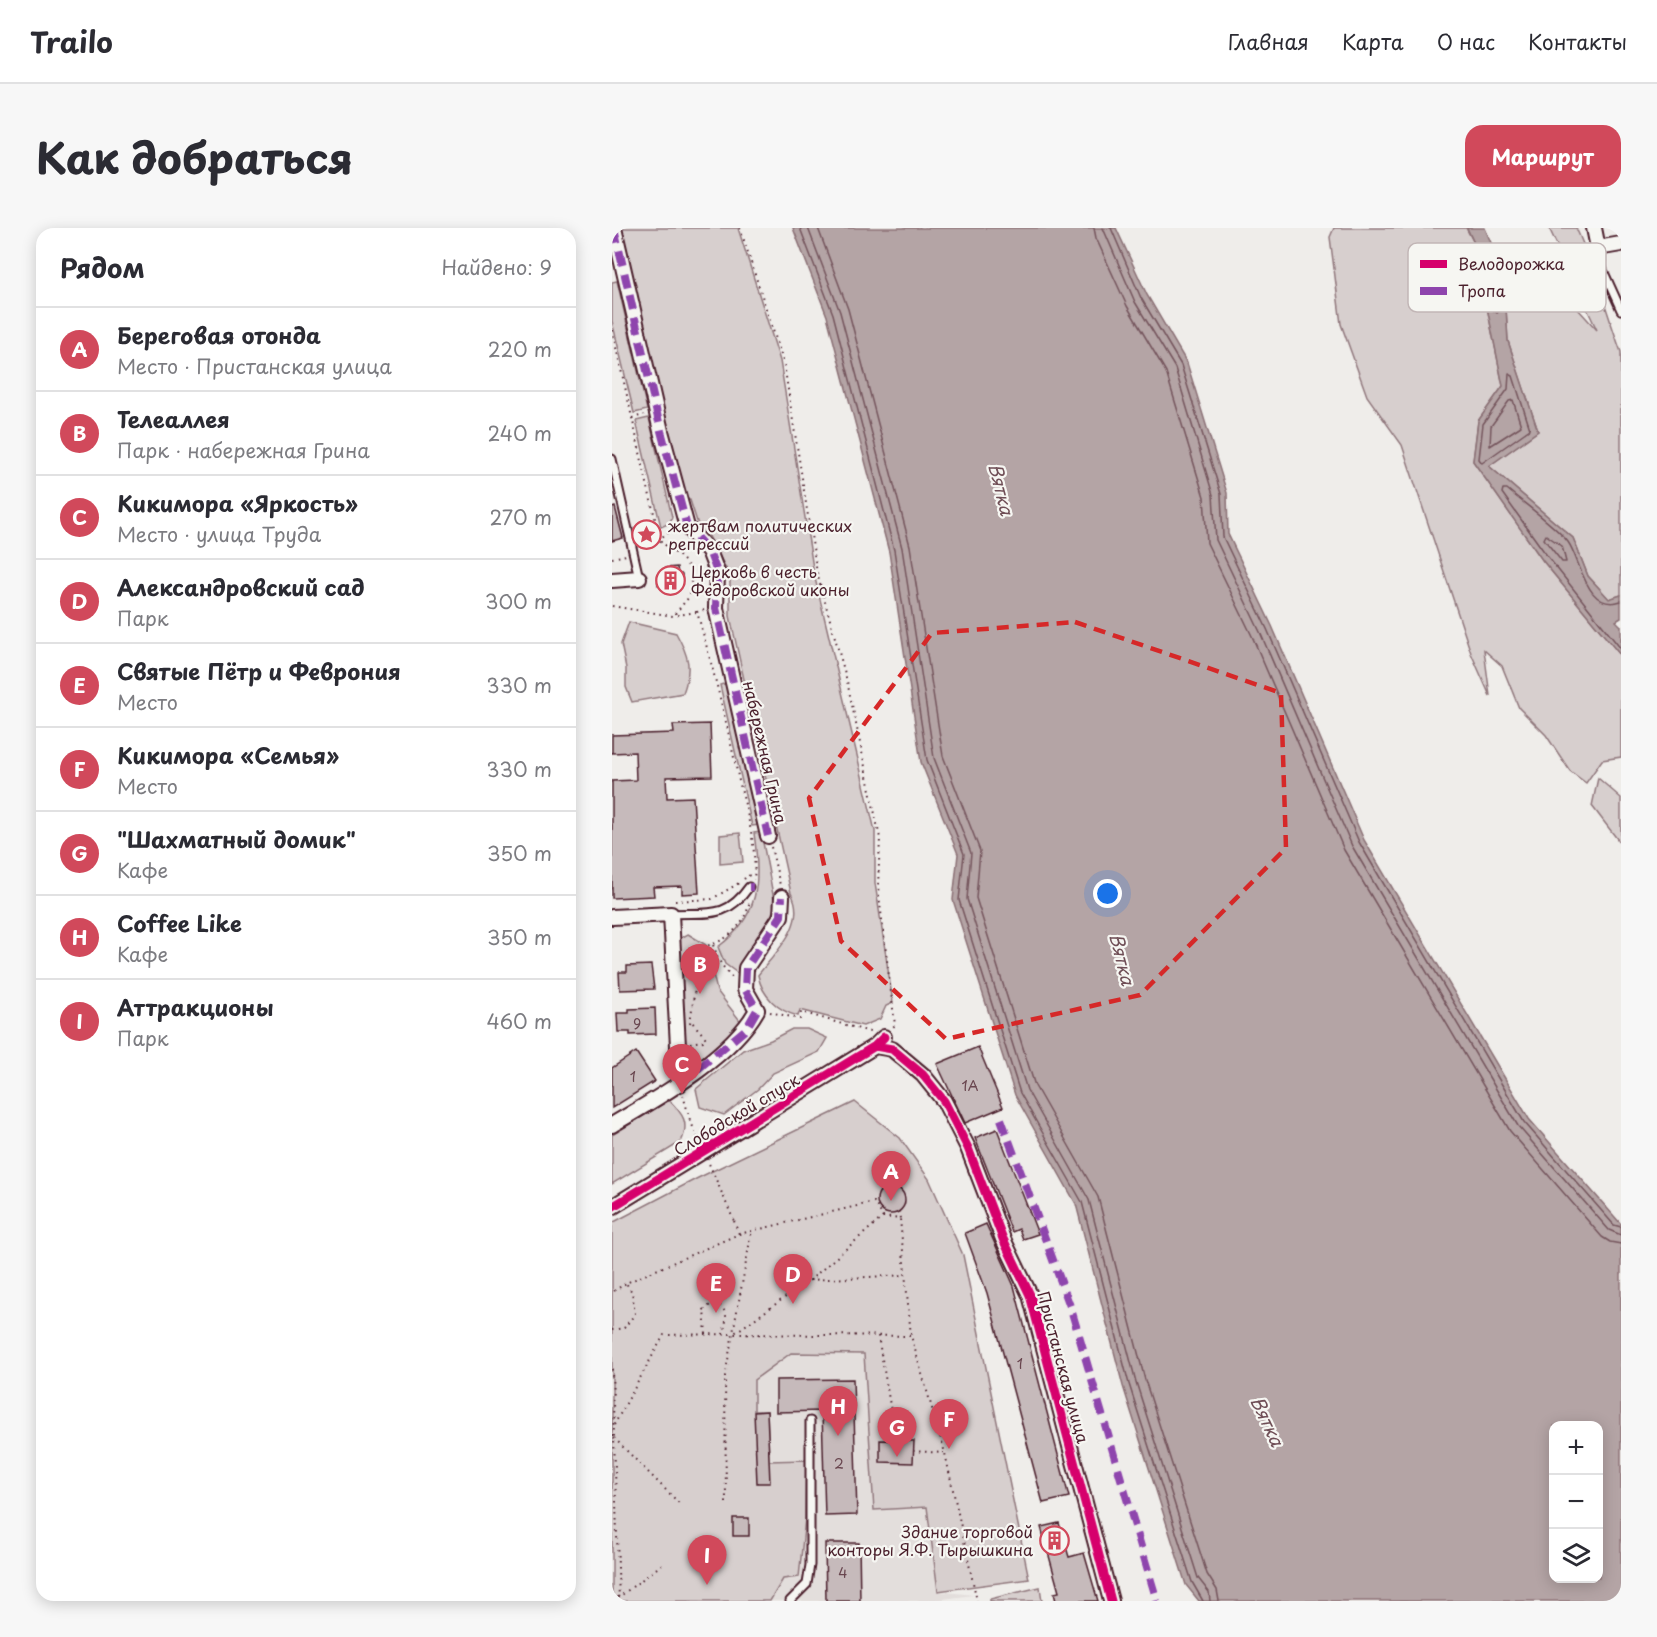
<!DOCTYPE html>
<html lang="ru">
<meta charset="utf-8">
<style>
body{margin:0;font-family:"Playpen Sans",sans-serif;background:#f7f7f7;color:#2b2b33}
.controls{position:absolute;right:18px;bottom:18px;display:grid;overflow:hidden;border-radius:12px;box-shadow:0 3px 15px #0003}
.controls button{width:54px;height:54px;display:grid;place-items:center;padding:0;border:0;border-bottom:2px solid #e1e1e2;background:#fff;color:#2b2b33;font:30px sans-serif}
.you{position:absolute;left:496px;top:666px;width:21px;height:21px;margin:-15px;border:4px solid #fff;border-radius:50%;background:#1a73e8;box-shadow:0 0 0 9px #1a73e833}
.badge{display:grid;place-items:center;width:39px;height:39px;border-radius:50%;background:#d1495b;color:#fff;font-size:20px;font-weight:700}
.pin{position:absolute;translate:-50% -50px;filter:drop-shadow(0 2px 3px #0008)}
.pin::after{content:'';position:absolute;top:32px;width:21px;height:18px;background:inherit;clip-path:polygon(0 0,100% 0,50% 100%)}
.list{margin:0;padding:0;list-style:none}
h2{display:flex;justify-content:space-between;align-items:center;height:78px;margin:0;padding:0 24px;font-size:26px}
h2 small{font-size:20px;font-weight:400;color:#7c7c81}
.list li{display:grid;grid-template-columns:39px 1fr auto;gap:18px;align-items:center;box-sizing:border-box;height:84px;padding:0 24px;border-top:2px solid #e1e1e2}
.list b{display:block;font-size:22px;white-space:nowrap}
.list p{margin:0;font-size:20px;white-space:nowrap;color:#7c7c81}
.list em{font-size:20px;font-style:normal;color:#7c7c81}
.icon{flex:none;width:33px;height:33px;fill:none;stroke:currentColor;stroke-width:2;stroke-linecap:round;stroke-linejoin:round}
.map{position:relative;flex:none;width:1009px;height:1373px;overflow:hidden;border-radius:18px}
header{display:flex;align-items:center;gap:36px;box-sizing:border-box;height:84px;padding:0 30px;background:#fff;border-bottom:2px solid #e1e1e2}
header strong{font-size:28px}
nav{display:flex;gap:33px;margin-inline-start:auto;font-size:21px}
.intro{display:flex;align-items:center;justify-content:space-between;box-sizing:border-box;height:144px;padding:0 36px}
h1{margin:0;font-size:42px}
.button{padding:15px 27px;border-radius:18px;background:#d1495b;color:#fff;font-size:21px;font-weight:700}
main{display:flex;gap:36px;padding:0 36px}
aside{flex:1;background:#fff;border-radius:18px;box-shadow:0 3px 15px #0003}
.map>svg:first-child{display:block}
.built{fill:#e3dedc}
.green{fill:#d7cfce;stroke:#90777c;stroke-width:1.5}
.water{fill:#b4a4a5;stroke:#8a6f74;stroke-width:1.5;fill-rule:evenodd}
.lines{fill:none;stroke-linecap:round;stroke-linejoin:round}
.shore{stroke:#74545c;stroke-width:1.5}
.building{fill:#c6babb;stroke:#4a1f2b;stroke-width:1.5}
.lane-casing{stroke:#4a1f2b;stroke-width:11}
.street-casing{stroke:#4a1f2b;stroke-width:18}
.path{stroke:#4a1f2b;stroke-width:2;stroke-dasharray:1.5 4.5;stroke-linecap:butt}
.lane{stroke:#f6f6f2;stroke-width:7}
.street{stroke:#f6f6f2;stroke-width:14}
.path-bridge{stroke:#4a1f2b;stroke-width:2;stroke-dasharray:1.5 4.5;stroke-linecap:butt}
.quiet{stroke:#8e44ad;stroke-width:8;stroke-dasharray:15 8;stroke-linecap:butt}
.cycleway-casing{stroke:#f6f6f2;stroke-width:13}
.cycleway{stroke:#d6006c;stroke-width:9}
.marked{fill:none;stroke:#d62828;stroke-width:4.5;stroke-dasharray:12 8;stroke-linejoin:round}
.labels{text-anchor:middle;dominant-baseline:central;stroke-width:4.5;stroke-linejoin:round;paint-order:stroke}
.number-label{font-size:14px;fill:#69464f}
.poi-label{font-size:16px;fill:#4a1f2b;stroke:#f6f6f2;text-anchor:start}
.street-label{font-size:16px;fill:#4a1f2b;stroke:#f6f6f2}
.water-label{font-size:18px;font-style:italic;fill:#6f4e56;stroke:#f6f6f2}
.key{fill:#f6f6f2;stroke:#c2b6b6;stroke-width:1.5}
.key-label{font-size:16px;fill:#4a1f2b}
</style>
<header>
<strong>Trailo</strong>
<nav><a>Главная</a><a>Карта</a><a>О нас</a><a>Контакты</a></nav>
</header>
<div class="intro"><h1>Как добраться</h1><a class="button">Маршрут</a></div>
<main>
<aside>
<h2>Рядом<small>Найдено: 9</small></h2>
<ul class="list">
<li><span class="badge">A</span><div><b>Береговая отонда</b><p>Место · Пристанская улица</p></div><em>220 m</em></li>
<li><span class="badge">B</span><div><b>Телеаллея</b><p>Парк · набережная Грина</p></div><em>240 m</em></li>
<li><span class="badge">C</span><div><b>Кикимора «Яркость»</b><p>Место · улица Труда</p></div><em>270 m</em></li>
<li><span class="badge">D</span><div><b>Александровский сад</b><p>Парк</p></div><em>300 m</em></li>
<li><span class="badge">E</span><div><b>Святые Пётр и Феврония</b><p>Место</p></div><em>330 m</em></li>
<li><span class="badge">F</span><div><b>Кикимора «Семья»</b><p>Место</p></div><em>330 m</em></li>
<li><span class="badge">G</span><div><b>&quot;Шахматный домик&quot;</b><p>Кафе</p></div><em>350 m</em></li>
<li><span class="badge">H</span><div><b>Coffee Like</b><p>Кафе</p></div><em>350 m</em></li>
<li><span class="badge">I</span><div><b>Аттракционы</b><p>Парк</p></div><em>460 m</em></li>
</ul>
</aside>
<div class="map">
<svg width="1009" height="1373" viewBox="0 0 1009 1373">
<rect width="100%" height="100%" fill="#efedea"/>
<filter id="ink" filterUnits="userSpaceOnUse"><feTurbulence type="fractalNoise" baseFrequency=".0167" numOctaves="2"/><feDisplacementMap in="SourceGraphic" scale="12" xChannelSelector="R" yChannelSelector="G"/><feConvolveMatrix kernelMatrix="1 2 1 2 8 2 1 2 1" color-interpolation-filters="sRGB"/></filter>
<g filter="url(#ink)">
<path class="built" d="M179 1125 252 1126 262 1282 315 1279 326 1363 361 1367 317 1373H158L171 1351 194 1232 157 1233 158 1255 142 1184V1152Z"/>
<path class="green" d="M8 0H126L168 133 202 346 263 603V655L281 775 274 778 268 791 251 798 188 782 186 788C166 783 150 768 146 747 164 724 196 695 179 665L118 388V348L93 301 88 303 78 272 71 273Z
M722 0H854L862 15 891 158 866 193 861 233 931 333 1009 428V529L990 532 974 555 958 543 934 507 907 480 890 438 872 422 878 468 859 425 790 217 755 168 729 96 718 9Z
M937 0H964C983 40 994 83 1009 124V367L997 371 976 348 961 310 877 238 926 203 896 113 892 47 929 50 956 70 985 102Z
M5 53 35 182 22 185 0 93V54Z
M37 190 60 289 58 295 49 299 24 193Z
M17 394 64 405C77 428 80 440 71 465L20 474 14 459V440L9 416Z
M115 455 147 597 140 598 108 457Z
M986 550 1009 570V616L980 578Z
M149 604 163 677 157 694 128 747 113 736 106 719C148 688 149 654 142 605Z
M128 605 131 634 108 636V607Z
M76 706 94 717 105 763 130 795 125 805 83 840 75 839 72 832 66 715 67 711Z
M180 801H195L215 810 207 824 161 845 146 861 112 887 88 879 84 861 131 822 159 812Z
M57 872C71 886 78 895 69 914L0 956V907Z
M243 874 288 910 317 951 351 1027 417 1351 326 1363 315 1279 262 1282 252 1126 179 1125 142 1152V1183H155L157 1233 194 1232 193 1290 187 1349 171 1351 158 1373H0V995L86 950Z
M428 1359 430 1373H378V1371Z"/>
<path class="water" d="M181 0H504L535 67 575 135 615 265 616 306 660 398 752 612 917 891 1009 996V1373H587L574 1357 511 1158 464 976 403 867 341 672 346 626 309 534 277 324 215 88ZM942 1198H987V1350H942Z
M855 0H873L892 47 896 113 926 203 877 238 961 310 976 348 997 371 1009 367V390L1004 393 1009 398V428L931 333 861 233 866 193 891 158 862 15Z"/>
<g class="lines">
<path class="shore" d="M188 0 221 86 282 322 315 532 352 626 347 672 408 865 470 974 517 1156 580 1354 591 1373
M196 0 228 84 290 320 322 530 359 625 355 671 415 862 477 972 524 1154 586 1350 597 1364 598 1373
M206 0 236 81 298 318 331 528 368 623 364 670 423 858 486 969 533 1152 595 1346 605 1362 607 1373
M482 0 484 10 515 78 554 144 592 269 595 315 640 408 732 622 898 903 990 1009 998 1014 1009 1016
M491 0 523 74 563 140 601 267 604 312 648 404 740 618 906 898 997 1002 1009 1007
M499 0 529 70 569 137 609 266 611 309 655 401 747 614 912 894 1002 997 1009 999
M873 23 876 24 886 49 888 82 885 85 882 83 871 26Z
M897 146 901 148 918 201 870 235 867 231 871 196 896 161Z
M901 172 909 198 878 218 879 198 897 173Z
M934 307 950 318 954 334H950L932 311Z
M1009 373C974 385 969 332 956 314 944 298 911 275 895 261H891L890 265 936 329 1009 421"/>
</g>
<path class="building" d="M3 279 11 310 0 313V280Z
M65 339 66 346H70V356H66V361L55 362V357H46V348L54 347V340Z
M98 496 100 548 54 549 55 570 81 569 87 665 70 666V658L41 659 42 668 0 670V553L24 552 23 524 0 525V507L62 505 61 497Z
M39 737 42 761 8 762 7 744H15V738Z
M43 780 44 806 18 807V804H6L5 785H17V781Z
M366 819 391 879 353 895 325 836Z
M24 824 43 853 0 880V840Z
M385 901 426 1006 411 1011 407 1001 400 1004 363 910Z
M265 972a14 14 0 1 1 28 0a14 14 0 1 1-28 0Z
M374 996 402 1058 457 1269 431 1275 375 1065 353 1005Z
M241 1151 245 1287 213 1288 210 1183 164 1184V1152Z
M155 1183 158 1255H145L142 1184Z
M268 1212 302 1213 301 1235 268 1234Z
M121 1290H137V1308H121Z
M447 1295 457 1329 472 1325 486 1373H444L442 1365 447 1364 429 1299Z
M213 1315H247L248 1373H214Z"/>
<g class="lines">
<defs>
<path id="lane" d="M986 20 990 40 1009 82
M0 231 27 350
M59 686C95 684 114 692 137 659
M178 1373 195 1356 198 1337V1193"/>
<path id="street" d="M2 0 49 203 75 299 97 323 105 344 104 380 156 608
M982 0 986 20 1009 16
M0 352 27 350
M0 689 59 686 68 856
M263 818 280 821 311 847 332 873 356 920 391 1011 418 1067 499 1373
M0 897C47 869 118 830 145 782L133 761 134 740 169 688 170 669
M0 979 263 818 272 809"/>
</defs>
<use href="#lane" class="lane-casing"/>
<use href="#street" class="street-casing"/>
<path class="path" d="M128 0 172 136 205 345 235 453 268 610 266 659 283 797 280 800
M0 102 48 312C60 325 73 328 80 346L77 369 61 388
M20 190 32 187
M29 317 48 312 53 306 64 303
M0 330 14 327
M0 378 61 388 85 384
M92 382 85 384C101 440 115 496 127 553 135 585 145 618 142 652
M159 619 168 657
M132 651 136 647 141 650
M63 673 100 671 127 655
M101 717 109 736 122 752
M158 784 188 791 189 784 258 804
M78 795 89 719C114 715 133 698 138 672
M78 815 91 813 94 810 80 794
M71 867 78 892
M287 983 288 991
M271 989 198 1052 121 1106 299 1108
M122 993 127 1006
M198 1052 294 1047
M2 1063 14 1055
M0 1102 12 1100 23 1086 20 1064 14 1055 127 1006 262 974 271 989 288 991 299 1108 333 1225 365 1373
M94 1106 92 1082 98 1077 106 1076C118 1085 114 1094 111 1106
M266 1108 284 1212
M0 1141 7 1373
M2 1197 52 1107 121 1106
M2 1210 68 1276
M301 1223 332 1225
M114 1275 113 1148 140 1002
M0 1366 7 1369 53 1334"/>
<use href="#lane" class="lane"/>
<use href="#street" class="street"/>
<path class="path-bridge" d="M78 892 122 993"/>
<path class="quiet" d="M2 0 49 203 75 299 97 323 105 344 104 380 156 608
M137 659H141
M68 856 134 801 145 782 133 761 134 740 169 688 170 669
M389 891 459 1081 545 1373"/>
<defs>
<path id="cycleway" d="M263 818 280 821 311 847 332 873 356 920 391 1011 418 1067 499 1373
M0 979 263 818 272 809"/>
</defs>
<use href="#cycleway" class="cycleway-casing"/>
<use href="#cycleway" class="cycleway"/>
</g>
</g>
<path class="marked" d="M463 394 669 465 674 620 528 767 334 811 229 713 197 570 320 405Z"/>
<defs>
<symbol id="sight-ring" viewBox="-11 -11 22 22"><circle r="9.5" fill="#f6f6f2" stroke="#d1495b" stroke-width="1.5"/><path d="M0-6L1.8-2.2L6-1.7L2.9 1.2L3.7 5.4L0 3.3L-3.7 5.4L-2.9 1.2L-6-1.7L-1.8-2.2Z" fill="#d1495b"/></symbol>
<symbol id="building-ring" viewBox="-11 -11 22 22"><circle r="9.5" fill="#f6f6f2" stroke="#d1495b" stroke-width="1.5"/><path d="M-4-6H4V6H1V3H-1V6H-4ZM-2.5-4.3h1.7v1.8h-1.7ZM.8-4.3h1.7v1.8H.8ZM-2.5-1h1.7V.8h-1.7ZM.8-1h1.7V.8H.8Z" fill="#d1495b"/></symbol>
</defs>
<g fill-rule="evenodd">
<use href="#sight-ring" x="18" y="290" width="33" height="33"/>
<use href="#building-ring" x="42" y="336" width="33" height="33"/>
<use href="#building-ring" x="426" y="1296" width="33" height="33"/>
</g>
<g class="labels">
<g class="number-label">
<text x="25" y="795">9</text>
<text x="21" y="848">1</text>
<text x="358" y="857">1А</text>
<text x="408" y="1135">1</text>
<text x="227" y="1235">2</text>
<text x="231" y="1344">4</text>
</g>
<g class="poi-label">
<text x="56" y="297">жертвам политических<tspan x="56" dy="18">репрессий</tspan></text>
<text x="79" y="343">Церковь в честь<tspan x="79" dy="18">Федоровской иконы</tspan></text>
<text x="421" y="1303" text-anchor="end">Здание торговой<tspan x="421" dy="18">конторы Я.Ф. Тырышкина</tspan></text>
</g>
<g class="street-label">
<text transform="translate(154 524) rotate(77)">набережная Грина</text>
<text transform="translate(124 886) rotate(-31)">Слободской спуск</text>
<text transform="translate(452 1139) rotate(75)">Пристанская улица</text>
</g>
<g class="water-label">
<text transform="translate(390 261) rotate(76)">Вятка</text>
<text transform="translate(511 731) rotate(76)">Вятка</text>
<text transform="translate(656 1193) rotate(65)">Вятка</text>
</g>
</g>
<rect x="796" y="15" width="198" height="69" rx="9" class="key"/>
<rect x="808" y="32" width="27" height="8" fill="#d6006c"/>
<rect x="808" y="59" width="27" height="8" fill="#8e44ad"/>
<g class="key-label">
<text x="846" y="42">Велодорожка</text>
<text x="846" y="69">Тропа</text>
</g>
</svg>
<div class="controls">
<button>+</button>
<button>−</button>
<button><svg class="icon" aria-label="layers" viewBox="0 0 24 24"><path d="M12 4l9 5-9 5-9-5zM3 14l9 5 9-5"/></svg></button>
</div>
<div class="you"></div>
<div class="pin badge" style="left:279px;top:973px">A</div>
<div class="pin badge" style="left:88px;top:766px">B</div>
<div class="pin badge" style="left:70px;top:866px">C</div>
<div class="pin badge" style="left:181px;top:1076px">D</div>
<div class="pin badge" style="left:104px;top:1085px">E</div>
<div class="pin badge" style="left:337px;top:1221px">F</div>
<div class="pin badge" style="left:285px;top:1229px">G</div>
<div class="pin badge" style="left:226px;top:1208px">H</div>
<div class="pin badge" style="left:95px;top:1357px">I</div>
</div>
</main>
